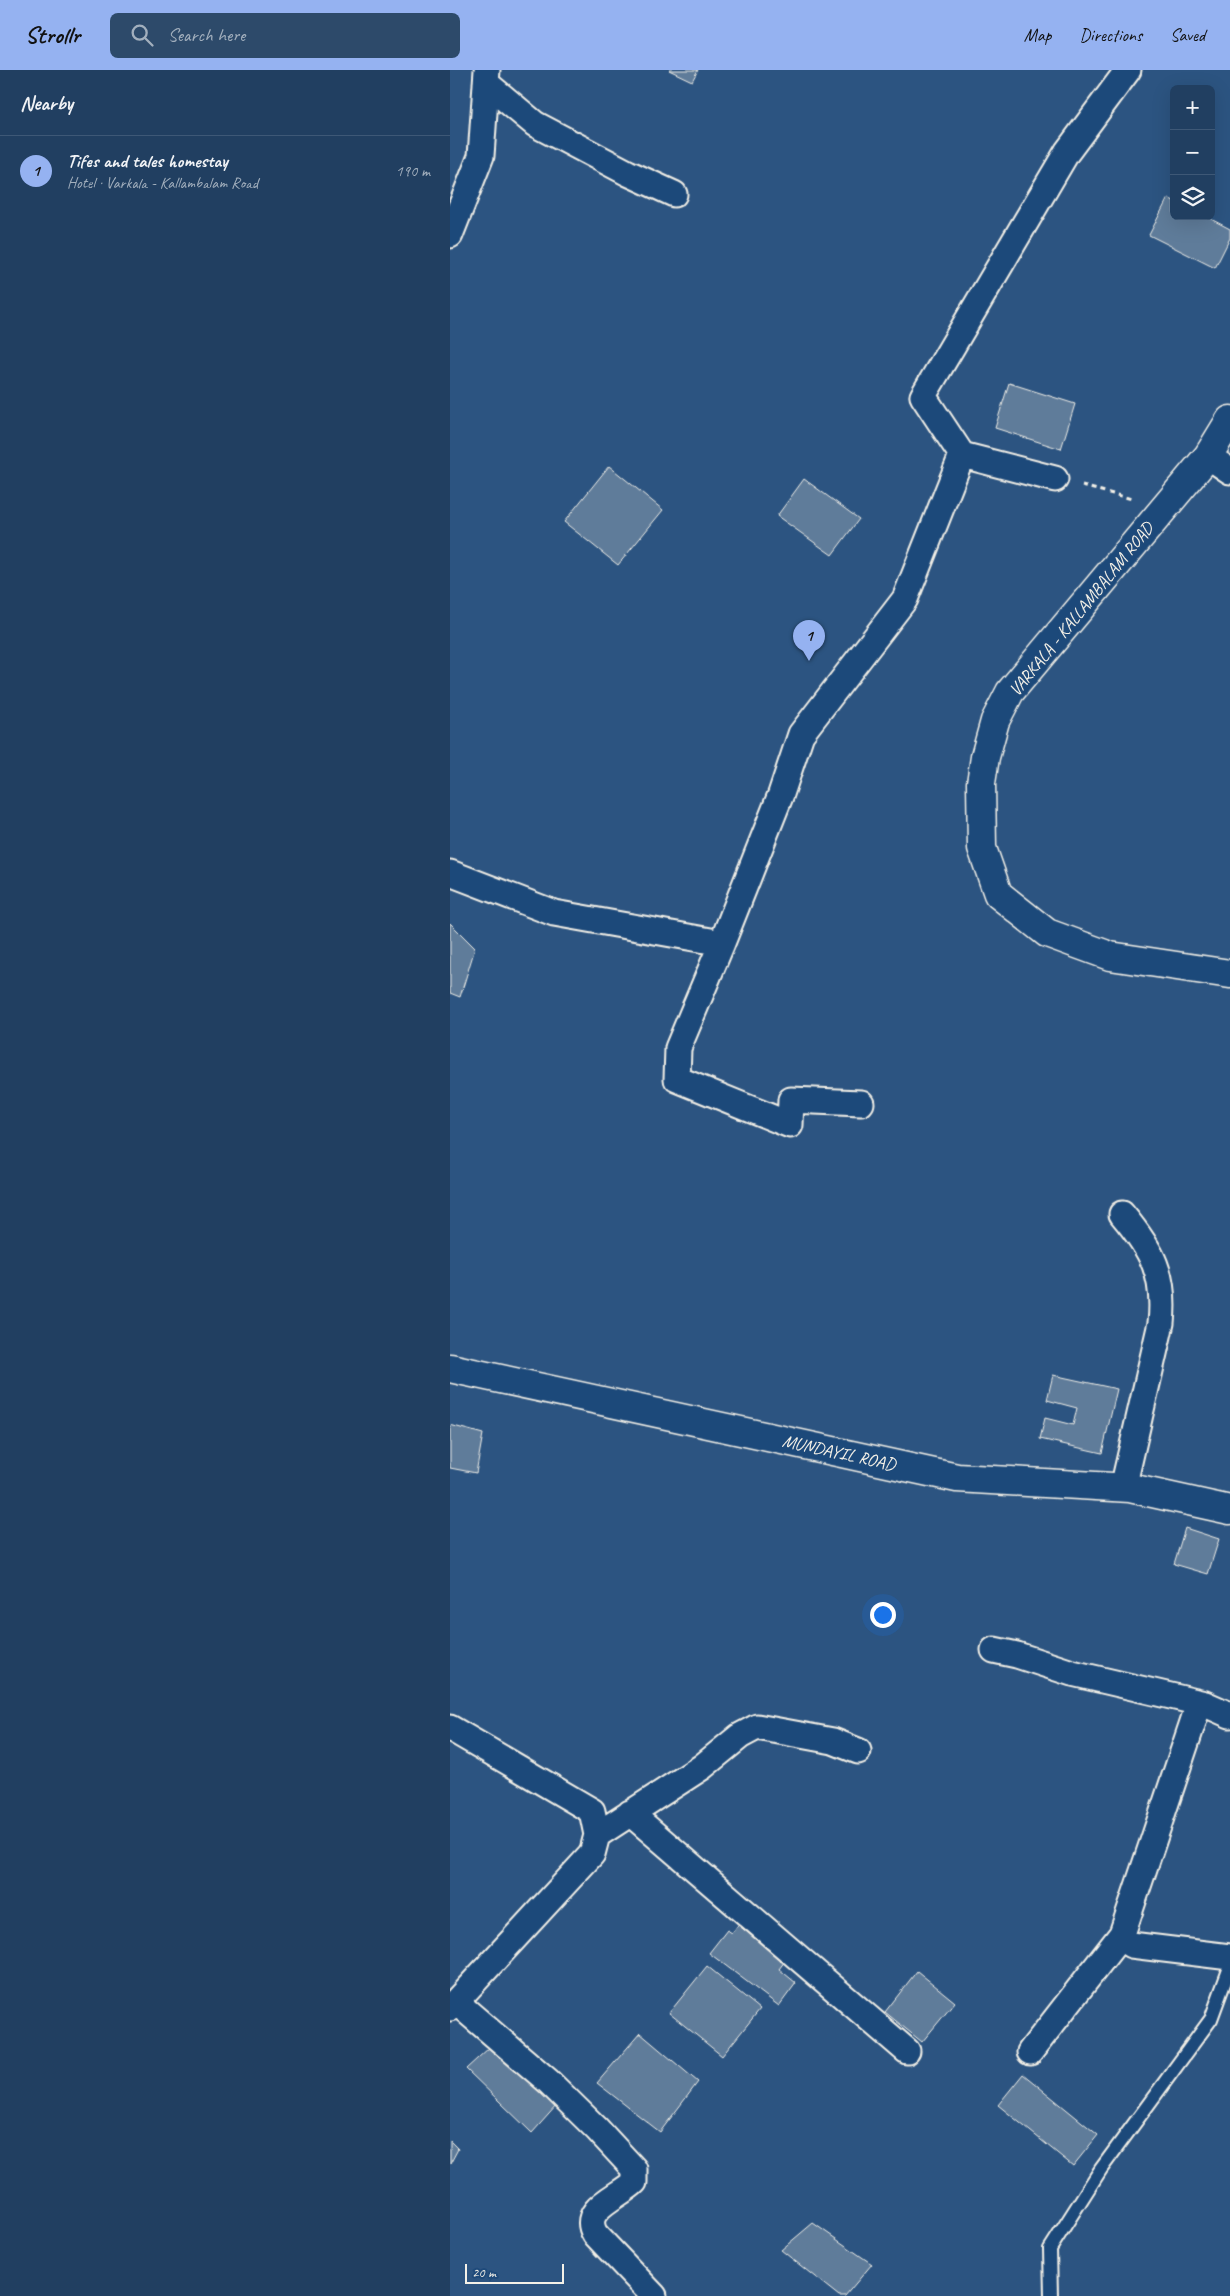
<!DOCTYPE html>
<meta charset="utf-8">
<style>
body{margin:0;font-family:Caveat,sans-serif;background:#2d4a6a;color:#f1f3f6}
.controls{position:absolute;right:15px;top:15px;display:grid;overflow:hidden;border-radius:8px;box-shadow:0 5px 20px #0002}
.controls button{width:45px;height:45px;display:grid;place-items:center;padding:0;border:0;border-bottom:1px solid #3e5876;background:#213f61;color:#f1f3f6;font:25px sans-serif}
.scale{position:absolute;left:15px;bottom:12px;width:99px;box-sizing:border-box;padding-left:5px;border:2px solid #f4f1e8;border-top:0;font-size:14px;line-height:18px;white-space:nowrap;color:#f4f1e8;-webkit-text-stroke:4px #1f4a7a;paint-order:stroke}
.you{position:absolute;left:432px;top:1544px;width:18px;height:18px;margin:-12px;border:4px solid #fff;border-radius:50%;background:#1a73e8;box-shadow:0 0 0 8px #1a73e833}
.badge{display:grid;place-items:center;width:32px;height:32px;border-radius:50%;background:#95b2f1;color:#111;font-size:16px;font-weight:700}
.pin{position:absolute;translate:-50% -41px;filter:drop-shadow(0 1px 2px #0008)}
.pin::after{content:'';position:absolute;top:26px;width:18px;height:15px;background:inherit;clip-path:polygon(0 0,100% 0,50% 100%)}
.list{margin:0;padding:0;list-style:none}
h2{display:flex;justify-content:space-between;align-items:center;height:65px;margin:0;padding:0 20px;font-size:21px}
h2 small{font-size:16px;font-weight:400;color:#a2afbd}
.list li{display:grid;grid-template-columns:32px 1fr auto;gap:15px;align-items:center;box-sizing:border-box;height:70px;padding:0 20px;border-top:1px solid #3e5876}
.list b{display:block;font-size:19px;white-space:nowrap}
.list p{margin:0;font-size:16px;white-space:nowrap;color:#a2afbd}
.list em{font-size:16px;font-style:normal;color:#a2afbd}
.icon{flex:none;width:28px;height:28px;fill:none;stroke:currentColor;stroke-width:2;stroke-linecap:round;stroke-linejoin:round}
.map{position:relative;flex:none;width:780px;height:2226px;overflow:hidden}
header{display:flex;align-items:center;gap:30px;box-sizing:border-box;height:70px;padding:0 25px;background:#95b2f1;color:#111}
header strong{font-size:24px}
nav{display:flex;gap:28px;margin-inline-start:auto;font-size:18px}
.search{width:350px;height:45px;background:#2d4a6a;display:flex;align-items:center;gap:12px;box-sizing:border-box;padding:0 18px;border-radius:8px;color:#a2afbd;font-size:19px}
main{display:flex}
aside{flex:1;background:#213f61}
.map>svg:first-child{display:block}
.building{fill:#5e7b9a;stroke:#f4f1e8}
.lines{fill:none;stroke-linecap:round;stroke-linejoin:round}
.lane-casing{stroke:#f4f1e8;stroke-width:16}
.street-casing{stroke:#f4f1e8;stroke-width:29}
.secondary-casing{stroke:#f4f1e8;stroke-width:31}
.path{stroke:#f4f1e8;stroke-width:3;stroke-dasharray:5 4;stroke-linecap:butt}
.lane{stroke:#1f4a7a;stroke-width:12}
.street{stroke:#1f4a7a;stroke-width:25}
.secondary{stroke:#1f4a7a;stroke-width:28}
.labels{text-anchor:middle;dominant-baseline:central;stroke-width:4;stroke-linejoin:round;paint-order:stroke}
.street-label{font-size:18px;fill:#f4f1e8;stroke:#1f4a7a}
</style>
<header>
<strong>Strollr</strong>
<div class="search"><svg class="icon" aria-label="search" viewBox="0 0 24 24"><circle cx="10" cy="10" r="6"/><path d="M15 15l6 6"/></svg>Search here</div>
<nav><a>Map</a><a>Directions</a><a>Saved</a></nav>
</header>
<main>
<aside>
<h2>Nearby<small></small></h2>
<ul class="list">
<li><span class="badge">1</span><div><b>Tifes and tales homestay</b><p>Hotel · Varkala - Kallambalam Road</p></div><em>190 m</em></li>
</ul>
</aside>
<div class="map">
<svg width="780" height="2226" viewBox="0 0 780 2226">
<rect width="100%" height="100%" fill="#2c5481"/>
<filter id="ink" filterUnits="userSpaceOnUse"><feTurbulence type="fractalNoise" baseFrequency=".02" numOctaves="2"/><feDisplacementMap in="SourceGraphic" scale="10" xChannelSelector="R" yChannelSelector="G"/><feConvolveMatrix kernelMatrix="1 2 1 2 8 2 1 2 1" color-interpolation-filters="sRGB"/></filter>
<g filter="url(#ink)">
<path class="building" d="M219 0H248L242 11Z
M718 128 724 131V146H755L780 159V168L765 198 699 165Z
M559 313 625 334 611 379 545 358Z
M159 396 213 440 168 495 114 452Z
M354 409 409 449 382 485 327 446Z
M0 853 25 878 10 927 0 923Z
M603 1305 667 1319 652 1383 590 1369 595 1348 623 1355 627 1338 597 1330Z
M0 1355 33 1364 26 1403 0 1398Z
M735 1458 769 1469 758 1504 724 1494Z
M288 1855 335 1891 329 1899 346 1913 329 1936 259 1883 277 1860 282 1863Z
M257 1896 310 1939 272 1986 219 1943Z
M467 1901 505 1932 472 1972 435 1942Z
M190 1963 248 2012 210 2062 147 2013Z
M40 1977 107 2035 82 2063 16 1999Z
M573 2004 648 2065 623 2096 548 2035Z
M0 2071 8 2079 0 2094Z
M363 2153 422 2194 395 2226H389L331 2180Z"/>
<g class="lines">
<defs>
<path id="lane" d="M601 2226 600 2179 651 2099 761 1949 780 1897"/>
<path id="street" d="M36 13 85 54 178 103 224 124
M0 165 31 86 37 0
M512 385 605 409
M758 386 780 401
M0 803 104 843 272 873 331 724 351 664 455 529 512 385 473 326 617 82 678 0
M272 873 228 978 227 1009 340 1055 341 1030 411 1033
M672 1144C702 1180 716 1205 711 1253L673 1418
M544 1580 567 1585 622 1603 755 1634
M780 1645 755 1634 747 1640 672 1864 676 1871 681 1875 780 1887
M0 1658 142 1741 147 1765
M180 1743 457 1981
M6 1932 98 2011 147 2059 184 2099V2112C169 2127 130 2138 145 2164L204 2226
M0 1938 142 1784 147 1765 252 1697 290 1666 307 1657 383 1671 408 1681
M580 1982 672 1864"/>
<g id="secondary">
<path d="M780 350 758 386 560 622 545 651 535 687 531 713 532 778 548 824 597 863 660 886 780 904"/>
<path id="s1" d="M0 1298 507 1408 680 1418 780 1440"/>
</g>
</defs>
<use href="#lane" class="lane-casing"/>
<use href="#street" class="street-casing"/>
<use href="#secondary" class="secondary-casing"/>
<path class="path" d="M632 416 682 429"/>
<use href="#lane" class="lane"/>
<use href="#street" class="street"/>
<use href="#secondary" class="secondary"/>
</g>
</g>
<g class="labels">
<g class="street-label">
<text transform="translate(631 539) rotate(-51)">VARKALA - KALLAMBALAM ROAD</text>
<text stroke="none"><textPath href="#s1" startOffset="398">MUNDAYIL ROAD</textPath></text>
</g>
</g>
</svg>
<div class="controls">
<button>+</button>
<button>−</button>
<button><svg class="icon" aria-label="layers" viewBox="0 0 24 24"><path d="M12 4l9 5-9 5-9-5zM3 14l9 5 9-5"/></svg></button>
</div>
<div class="scale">20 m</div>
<div class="you"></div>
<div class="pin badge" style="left:359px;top:591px">1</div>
</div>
</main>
